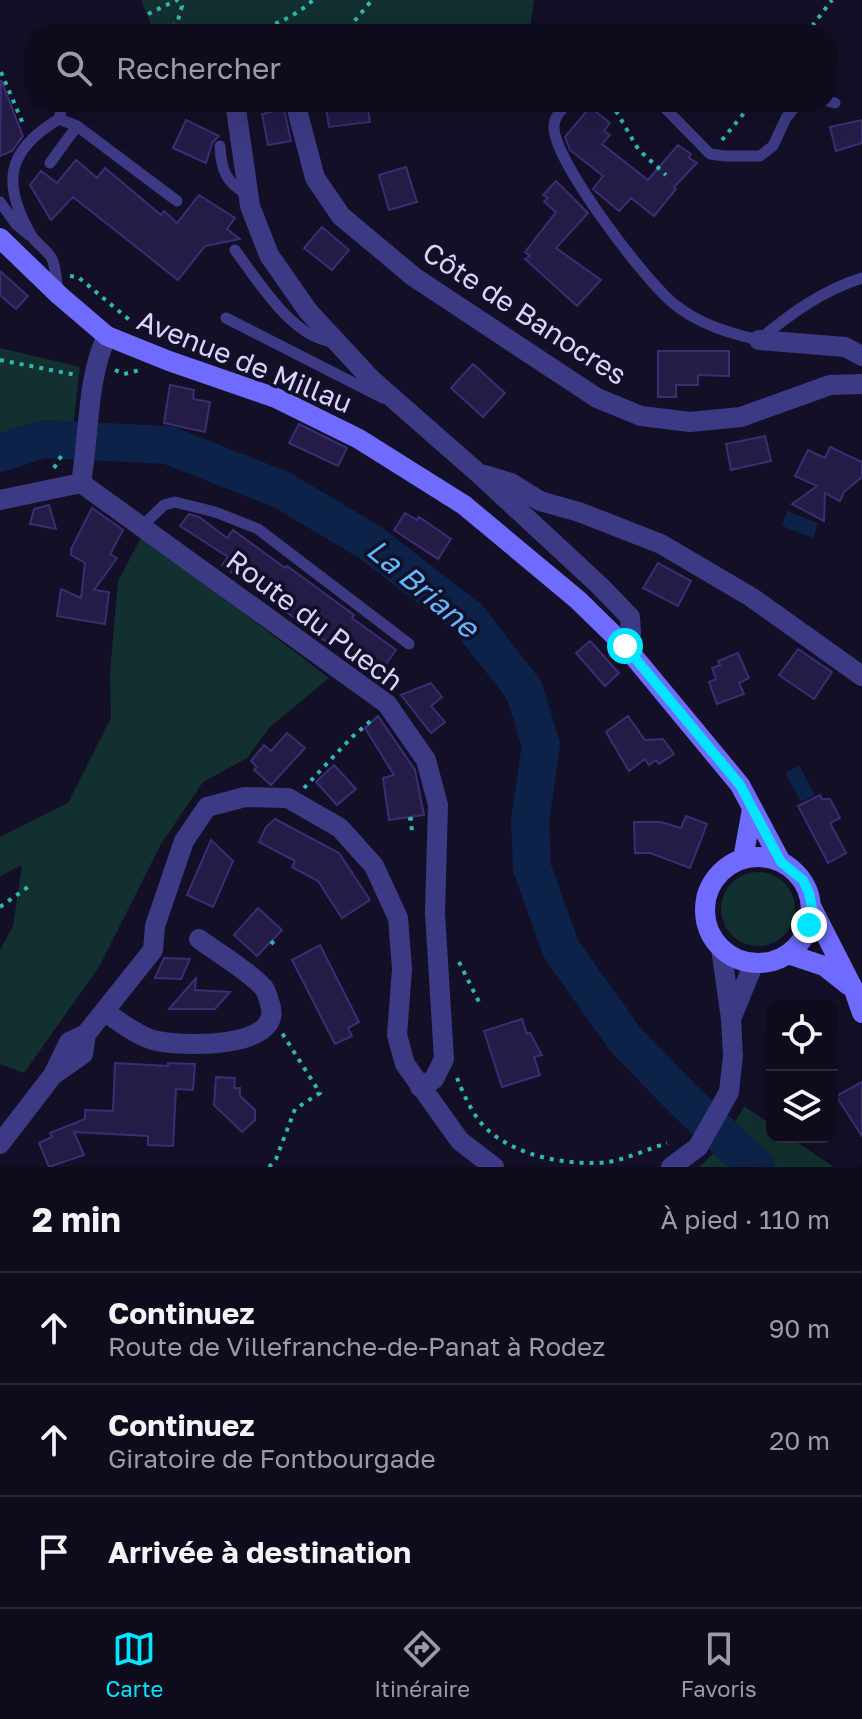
<!DOCTYPE html>
<html lang="fr">
<meta charset="utf-8">
<style>
body{margin:0;font-family:"Golos Text",sans-serif;background:#1c1929;color:#f1f3f6}
.controls{position:absolute;right:24px;bottom:24px;display:grid;overflow:hidden;border-radius:16px;box-shadow:0 8px 32px #0002}
.controls button{width:72px;height:72px;display:grid;place-items:center;padding:0;border:0;border-bottom:2px solid #2e2b3b;background:#0e0b1c;color:#f1f3f6;font:40px sans-serif}
.stop{position:absolute;width:24px;height:24px;margin:-18px;border:6px solid #00e5ff;border-radius:50%;background:#fff}
.stop.end{background:#00e5ff;border-color:#fff;box-shadow:0 2px 8px #0008}
.list{margin:0;padding:0;list-style:none}
h2{display:flex;justify-content:space-between;align-items:center;height:104px;margin:0;padding:0 32px;font-size:34px}
h2 small{font-size:26px;font-weight:400;color:#9b9ba3}
.list li{display:grid;grid-template-columns:52px 1fr auto;gap:24px;align-items:center;box-sizing:border-box;height:112px;padding:0 32px;border-top:2px solid #2e2b3b}
.list b{display:block;font-size:30px;white-space:nowrap}
.list p{margin:0;font-size:26px;white-space:nowrap;color:#9b9ba3}
.list em{font-size:26px;font-style:normal;color:#9b9ba3}
.icon{flex:none;width:44px;height:44px;fill:none;stroke:currentColor;stroke-width:2;stroke-linecap:round;stroke-linejoin:round}
.map{position:relative;flex:none;width:862px;height:1167px;overflow:hidden}
.search{position:absolute;background:#0e0b1c;box-shadow:0 8px 32px #0002;left:24px;right:24px;top:24px;height:88px;display:flex;align-items:center;gap:20px;box-sizing:border-box;padding:0 28px;border-radius:32px;color:#9b9ba3;font-size:30px}
.sheet{height:440px;background:#0e0b1c}
nav{display:flex;justify-content:space-around;align-items:center;box-sizing:border-box;height:112px;border-top:2px solid #2e2b3b;background:#0e0b1c;font-size:22px;color:#9b9ba3}
nav a{display:grid;justify-items:center;gap:4px}
nav .on{color:#00e5ff}
.map>svg:first-child{display:block}
.green{fill:#12302f}
.water{fill:#0c2248}
.lines{fill:none;stroke-linecap:round;stroke-linejoin:round}
.river{stroke:#0c2248;stroke-width:38}
.building{fill:#241b47;stroke:#3b2d73;stroke-width:2}
.path{stroke:#2fb8b0;stroke-width:4;stroke-dasharray:4 6;stroke-linecap:butt}
.service{stroke:#3d3a85;stroke-width:11}
.minor{stroke:#3d3a85;stroke-width:20}
.tertiary{stroke:#3d3a85;stroke-width:20}
.secondary{stroke:#6f6bff;stroke-width:20}
.route{stroke:#00e5ff;stroke-width:10}
.labels{text-anchor:middle;dominant-baseline:central;stroke-width:7;stroke-linejoin:round;paint-order:stroke}
.street-label{font-size:28px;fill:#d9d4ff;stroke:#130f26}
.water-label{font-size:30px;font-style:italic;fill:#62b6ff;stroke:#130f26}
</style>
<div class="map">
<svg width="862" height="1167" viewBox="0 0 862 1167">
<rect width="100%" height="100%" fill="#130f26"/>
<path class="green" d="M141 0H534L530 28 506 34H155Z
M0 348 80 367 73 427 0 447Z
M142 536 329 678 270 727 247 758 203 782 161 844 99 967 24 1073 0 1064V950L13 926 22 865 0 876V837L68 803 111 718 110 672 118 581Z
M721 909a37 37 0 1 1 74 0a37 37 0 1 1-74 0Z
M744 1106 772 1125V1137H789L834 1167H699L722 1145Z"/>
<path class="water" d="M787 511 818 523 813 538 782 526Z
M799 765 815 795 801 802 785 773Z"/>
<g class="lines">
<path class="river" d="M0 453 43 439 168 445 282 490 371 543 468 618 524 690 541 745 530 821 532 868 561 949 625 1039 684 1100 756 1167"/>
</g>
<path class="building" d="M1 80 23 136 12 151 0 156Z
M325 102H367L370 122 329 127Z
M590 107 610 123 604 131 610 135 602 144 648 180 678 145 691 154 689 158 697 163 674 187 676 189 654 216 631 198 619 211 593 189 603 176 570 150 565 137Z
M284 109 291 141 268 145 262 114Z
M186 120 219 136 212 143 206 163 173 148Z
M862 120V143L836 151 830 127Z
M76 160 97 178 105 168 161 215 164 211 177 223 199 195 235 218 227 229 240 239 205 246 178 280 73 197 51 220 30 185 41 171 57 183Z
M406 167 417 202 389 210 379 175Z
M556 181 588 213 556 248 601 280 577 306 525 259 530 256 525 252 556 212 544 202 548 198 543 195Z
M322 227 349 250 332 270 304 248Z
M0 271 28 296 16 309 0 295Z
M658 351H729V376L698 375V385H676V397H658Z
M473 364 505 393 483 417 451 388Z
M170 385 194 390 193 399 210 402 205 432 164 423Z
M299 424 347 448 338 466 289 443Z
M765 436 771 461 731 470 726 444Z
M830 447 862 462V477L844 492 840 501 825 493 824 521 792 504 817 486 795 476 808 450 825 458Z
M49 505 56 529 30 524 34 509Z
M92 508 123 530 110 554 117 558 94 590 109 592 105 624 57 616 61 589 81 598 85 563 71 555V549Z
M405 513 417 520 419 517 451 539 438 559 394 530Z
M189 514 199 517 227 538 233 530 285 568 287 566 354 615 352 618 396 650 376 678 360 666 366 659 338 638 332 646 265 596 271 588 244 569 238 577 222 565 228 557 180 526Z
M658 563 691 581 678 606 643 588Z
M590 641 619 673 605 686 576 653Z
M798 649 832 672 814 699 779 675Z
M738 653 749 678 739 683 744 694 717 704 709 682 716 679 712 668 720 665 718 661Z
M431 683 442 697 431 706 445 722 431 733 401 695Z
M378 716 415 770 424 815 389 820 383 778 394 775 365 728Z
M628 716 645 740 663 739 674 754 659 764 656 760 649 765 645 759 629 771 606 732Z
M287 733 305 748 271 785 254 770 257 767 251 761 264 745 271 751Z
M334 765 356 789 337 805 316 782Z
M820 795 822 799H830L840 818 830 823 846 853 828 863 798 806Z
M686 816 707 824 690 868 650 853H635L634 822H661L681 828Z
M275 819 339 853 370 900 342 918 318 881 292 867 295 861 259 842 266 827Z
M211 840 233 861 213 907 187 895Z
M258 908 282 930 257 956 234 935Z
M320 945 359 1022 348 1028 352 1036 335 1044 292 960Z
M164 958 190 959 181 979 155 978Z
M196 978 195 990 230 992 215 1009H169Z
M522 1019 527 1034 530 1033 542 1055 534 1057 540 1075 502 1087 484 1031Z
M115 1063 168 1066V1063L195 1064 193 1090 176 1089 173 1146 148 1145V1136L74 1132 84 1155 49 1167 39 1143 52 1137 50 1133 85 1119V1110L113 1111Z
M216 1077 235 1078 234 1088H240V1096L255 1110V1120L242 1132 214 1105Z
M862 1082V1136L836 1096Z"/>
<g class="lines">
<path class="path" d="M148 14 177 0 182 6 178 20 168 34
M101 33 102 34
M247 34C271 26 294 18 313 0
M340 34 347 30 372 0
M806 34 832 0
M1 72 24 126
M205 102 215 111
M611 102 638 149 666 175
M722 140 753 102
M70 276 78 277 132 322
M0 360 76 375
M115 370 124 374 140 370
M54 468 63 453
M304 788 352 737 374 718
M412 830 410 819 417 818
M0 907 28 887
M271 944 276 939
M459 962 480 1004
M457 1078C464 1095 474 1119 489 1131 519 1157 569 1166 608 1162 627 1159 648 1149 667 1143
M269 1167 276 1159 295 1109 320 1093 282 1033"/>
<path class="service" d="M828 101 835 103
M569 102C562 109 553 117 554 128 555 162 645 281 674 304 699 324 728 333 759 340 790 314 823 290 862 278
M659 102 710 154 725 156H760L773 146 786 118 797 104 803 102
M59 119 77 126 177 201
M220 146C221 170 226 183 248 195
M50 163 77 126
M0 202 16 224 29 235
M235 250C258 281 293 339 334 342
M58 290C56 281 56 267 52 259 48 250 36 244 31 235 2 184 5 151 59 119L63 102
M226 318 383 398
M141 527 164 505 175 502 215 512 258 529 409 644"/>
<path class="minor" d="M235 102 250 206 269 255 308 311 372 380 477 472 600 586 630 617 631 633 625 646
M295 102 315 178 341 216 414 277 597 398 641 416 690 422 741 417 830 385 862 384
M759 340 845 347 862 356
M485 475 511 483 540 501 579 512 661 544 751 597 862 676
M81 483 387 704 426 760 438 805 435 913 444 1059 434 1079 420 1087
M81 483C89 437 87 376 107 336
M0 500 81 483
M105 1012C120 1022 136 1035 153 1040 179 1047 285 1050 270 1004 268 998 267 991 263 987 246 969 219 954 199 939"/>
<path class="tertiary" d="M731 1019 754 963
M53 1075 83 1054 86 1034
M0 1144 53 1075 69 1042 86 1034 153 950 155 926 184 841 207 807 245 797 288 798 340 828 374 866 398 918 402 969 397 1035 405 1064 460 1141 494 1167
M671 1167 698 1147 729 1092 733 1056 731 1019 721 948"/>
<path class="secondary" d="M0 238 59 295 107 336 169 361 276 398 359 439 464 505 578 600 625 646 740 785 781 862
M705 910a53 53 0 1 1 106 0a53 53 0 1 1-106 0Z
M743 859 752 809
M812 908 854 990 862 1013
M788 954 824 966 848 985"/>
</g>
<g class="lines">
<path class="route" d="M625 646 740 785 781 862 803 880 809 893 812 908 809 925"/>
</g>
<g class="labels">
<g class="street-label">
<text transform="translate(525 313) rotate(33)">Côte de Banocres</text>
<text transform="translate(245 361) rotate(22)">Avenue de Millau</text>
<text transform="translate(315 620) rotate(37)">Route du Puech</text>
</g>
<g class="water-label">
<text transform="translate(423 588) rotate(40)">La Briane</text>
</g>
</g>
</svg>
<div class="controls">
<button><svg class="icon" aria-label="locate" viewBox="0 0 24 24"><circle cx="12" cy="12" r="6"/><path d="M12 2v4M12 18v4M2 12h4M18 12h4"/></svg></button>
<button><svg class="icon" aria-label="layers" viewBox="0 0 24 24"><path d="M12 4l9 5-9 5-9-5zM3 14l9 5 9-5"/></svg></button>
</div>
<div class="stop" style="left:625px;top:646px"></div>
<div class="stop end" style="left:809px;top:925px"></div>
<div class="search"><svg class="icon" aria-label="search" viewBox="0 0 24 24"><circle cx="10" cy="10" r="6"/><path d="M15 15l6 6"/></svg>Rechercher</div>
</div>
<section class="sheet">
<h2>2 min<small>À pied · 110 m</small></h2>
<ul class="list">
<li><svg class="icon" aria-label="ahead" viewBox="0 0 24 24"><path d="M12 20V5M6 11l6-6 6 6"/></svg><div><b>Continuez</b><p>Route de Villefranche-de-Panat à Rodez</p></div><em>90 m</em></li>
<li><svg class="icon" aria-label="ahead" viewBox="0 0 24 24"><path d="M12 20V5M6 11l6-6 6 6"/></svg><div><b>Continuez</b><p>Giratoire de Fontbourgade</p></div><em>20 m</em></li>
<li><svg class="icon" aria-label="arrive" viewBox="0 0 24 24"><path d="M6 21V4h12l-3 4 3 4H6"/></svg><div><b>Arrivée à destination</b></div></li>
</ul>
</section>
<nav>
<a class="on"><svg class="icon" aria-label="map" viewBox="0 0 24 24"><path d="M3 6l6-2 6 2 6-2v14l-6 2-6-2-6 2zM9 4v14M15 6v14"/></svg>Carte</a>
<a><svg class="icon" aria-label="directions" viewBox="0 0 24 24"><path d="M12 3l9 9-9 9-9-9zM9 14v-3h6M13 9l2 2-2 2"/></svg>Itinéraire</a>
<a><svg class="icon" aria-label="saved" viewBox="0 0 24 24"><path d="M7 4h10v16l-5-4-5 4z"/></svg>Favoris</a>
</nav>
